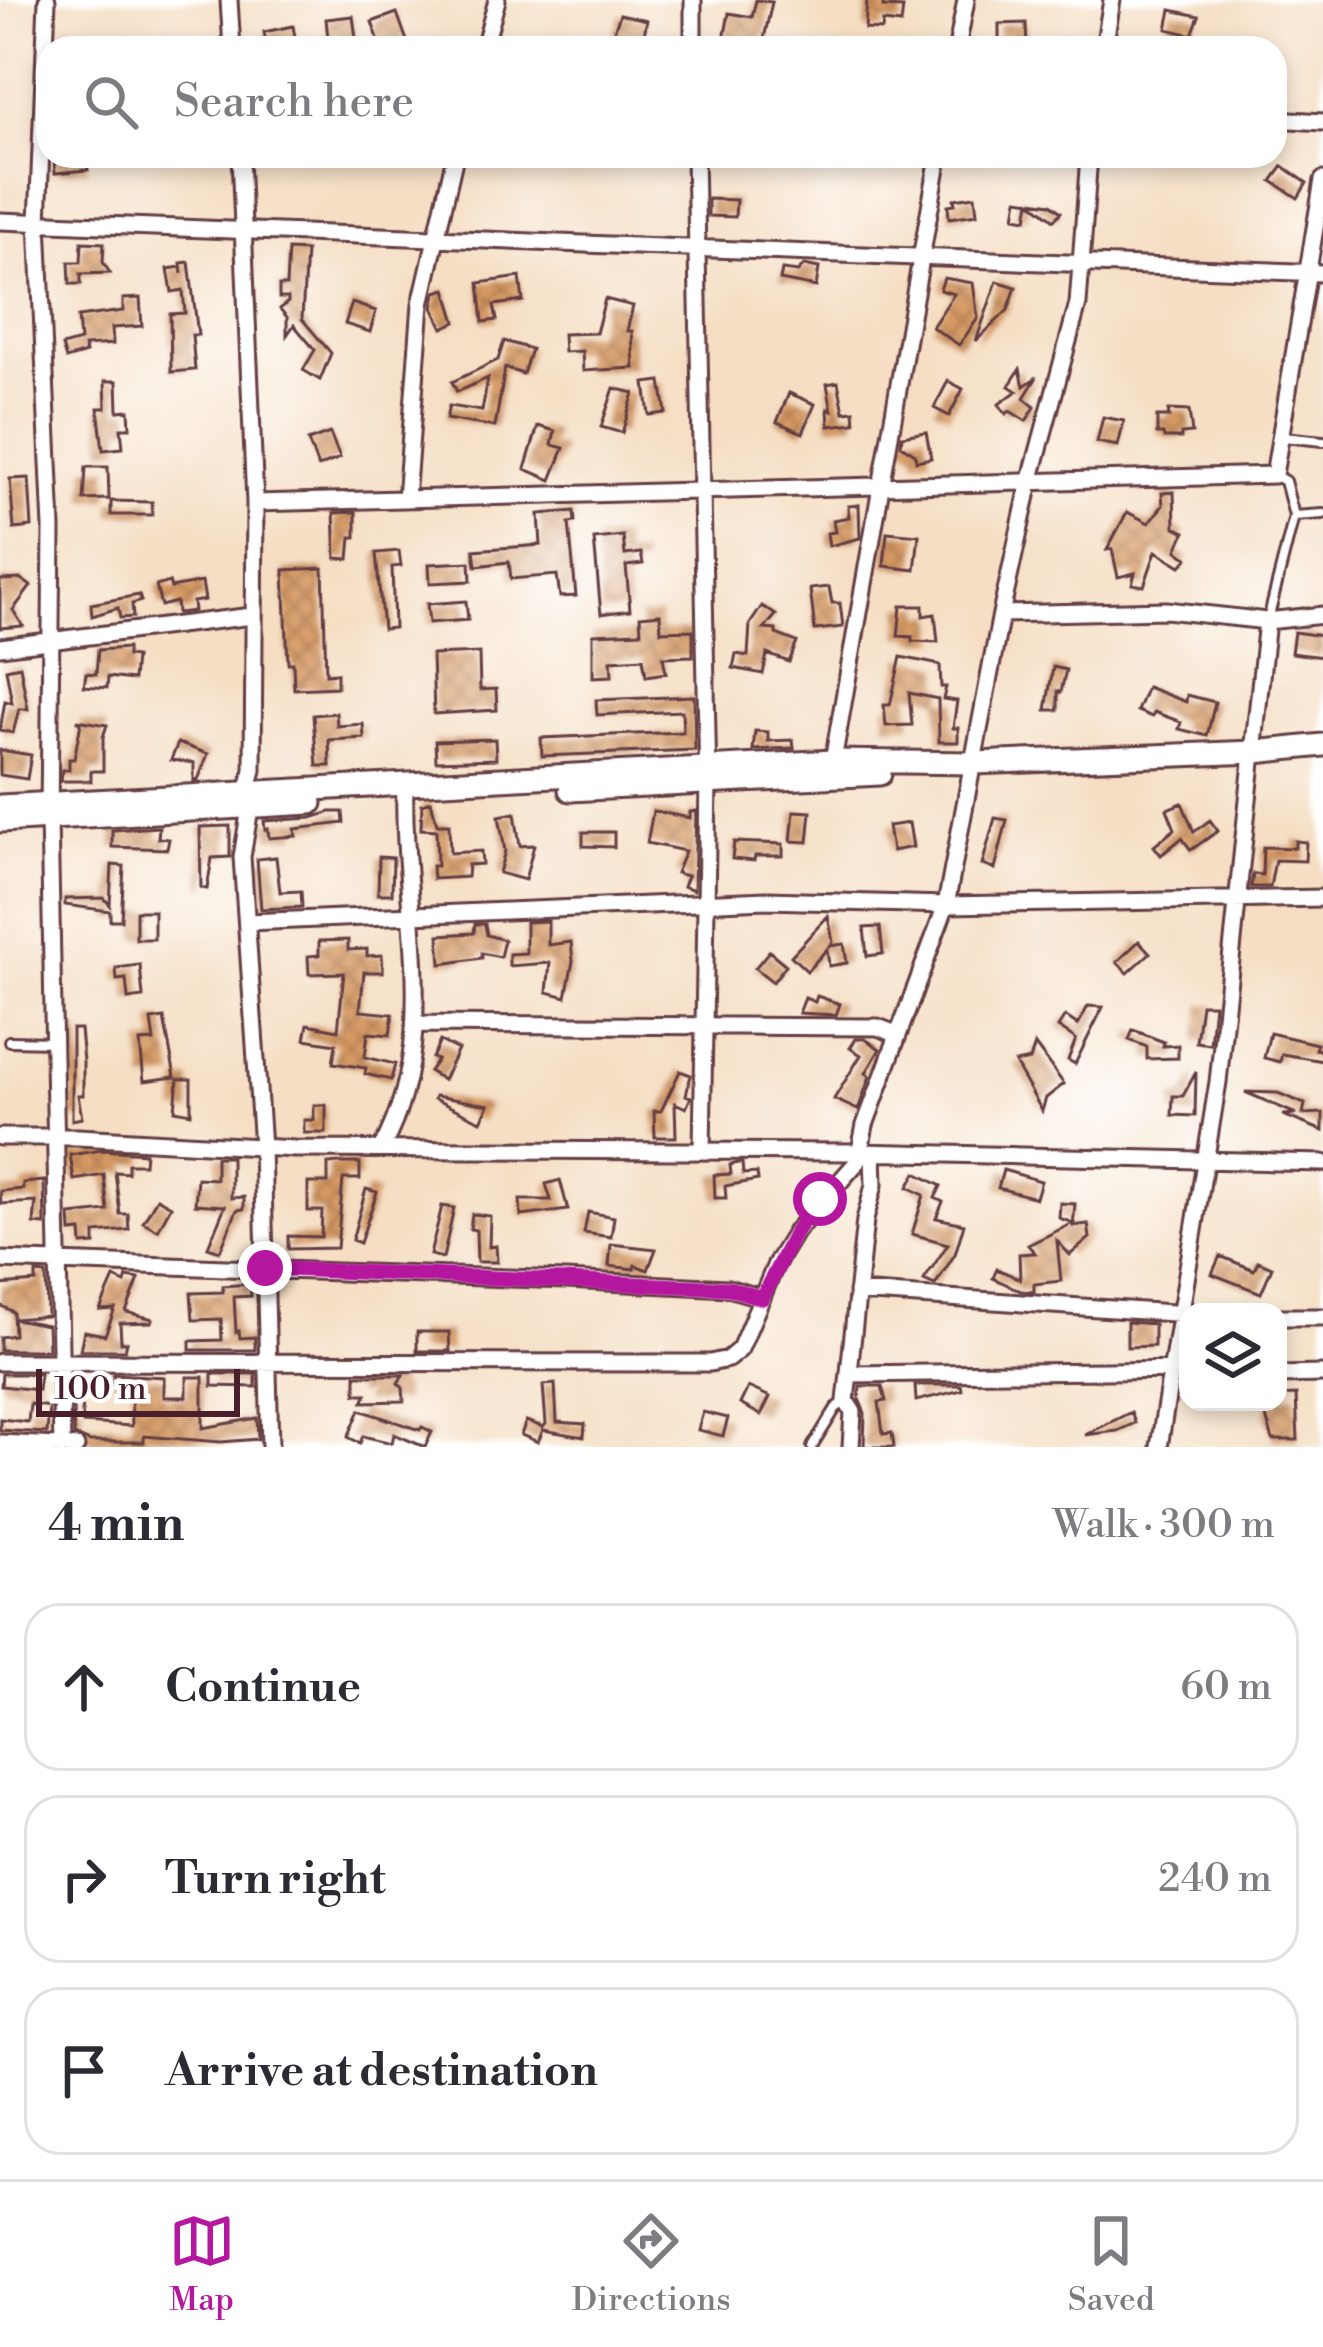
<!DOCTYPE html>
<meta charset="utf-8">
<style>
body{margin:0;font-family:"Libre Bodoni",serif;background:#f2f2f3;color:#2b2b33}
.controls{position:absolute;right:36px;bottom:36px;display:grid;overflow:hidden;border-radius:24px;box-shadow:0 6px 18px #0003}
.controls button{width:108px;height:108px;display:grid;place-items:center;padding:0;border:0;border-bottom:3px solid #e1e1e2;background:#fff;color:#2b2b33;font:60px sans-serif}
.scale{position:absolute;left:36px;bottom:30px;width:204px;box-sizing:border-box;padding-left:12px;border:6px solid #4a1f2b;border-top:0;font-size:33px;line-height:42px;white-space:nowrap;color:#4a1f2b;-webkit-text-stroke:9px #fff;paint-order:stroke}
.stop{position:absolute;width:36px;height:36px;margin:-27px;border:9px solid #b5179e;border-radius:50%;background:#fff}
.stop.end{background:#b5179e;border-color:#fff;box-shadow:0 3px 12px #0008}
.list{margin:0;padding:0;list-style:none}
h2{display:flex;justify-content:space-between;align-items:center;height:156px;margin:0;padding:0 48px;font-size:51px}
h2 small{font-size:39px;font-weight:400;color:#7c7c81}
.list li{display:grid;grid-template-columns:78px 1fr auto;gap:36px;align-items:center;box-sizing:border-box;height:168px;margin:0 24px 24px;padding:0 24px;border:3px solid #e1e1e2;border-radius:36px}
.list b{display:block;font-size:45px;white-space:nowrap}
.list em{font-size:39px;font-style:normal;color:#7c7c81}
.icon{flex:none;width:66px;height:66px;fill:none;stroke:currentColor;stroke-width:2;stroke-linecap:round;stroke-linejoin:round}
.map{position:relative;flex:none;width:1323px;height:1447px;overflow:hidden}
.search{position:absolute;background:#fff;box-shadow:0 6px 18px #0003;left:36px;right:36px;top:36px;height:132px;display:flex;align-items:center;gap:30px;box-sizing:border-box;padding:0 42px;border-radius:36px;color:#7c7c81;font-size:45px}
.sheet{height:732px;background:#fff}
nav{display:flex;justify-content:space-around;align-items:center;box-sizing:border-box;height:168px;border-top:3px solid #e1e1e2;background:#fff;font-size:33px;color:#7c7c81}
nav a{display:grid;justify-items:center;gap:6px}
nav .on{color:#b5179e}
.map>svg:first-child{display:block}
.building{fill:url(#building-cross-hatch)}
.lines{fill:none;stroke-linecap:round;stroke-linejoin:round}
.lane-casing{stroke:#643c42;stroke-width:14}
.street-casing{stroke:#643c42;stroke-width:21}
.secondary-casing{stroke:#643c42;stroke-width:27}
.lane{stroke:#fff;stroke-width:8}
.street{stroke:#fff;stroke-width:15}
.secondary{stroke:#fff;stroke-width:21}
.route{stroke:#b5179e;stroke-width:15}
</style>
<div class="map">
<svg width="1323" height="1447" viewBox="0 0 1323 1447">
<defs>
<pattern id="building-cross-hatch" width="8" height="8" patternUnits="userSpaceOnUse" patternTransform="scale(3)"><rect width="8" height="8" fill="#d69a63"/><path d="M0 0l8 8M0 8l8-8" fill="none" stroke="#b07d52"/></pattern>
</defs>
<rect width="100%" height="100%" fill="#fff"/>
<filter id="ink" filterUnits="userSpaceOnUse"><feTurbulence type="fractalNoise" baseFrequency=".00833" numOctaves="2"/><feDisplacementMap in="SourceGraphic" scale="24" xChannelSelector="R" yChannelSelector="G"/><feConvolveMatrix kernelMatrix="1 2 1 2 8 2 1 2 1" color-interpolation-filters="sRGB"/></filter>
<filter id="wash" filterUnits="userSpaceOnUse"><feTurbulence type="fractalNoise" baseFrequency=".004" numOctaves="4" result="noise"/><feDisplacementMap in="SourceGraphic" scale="48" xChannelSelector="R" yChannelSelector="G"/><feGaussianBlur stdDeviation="2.7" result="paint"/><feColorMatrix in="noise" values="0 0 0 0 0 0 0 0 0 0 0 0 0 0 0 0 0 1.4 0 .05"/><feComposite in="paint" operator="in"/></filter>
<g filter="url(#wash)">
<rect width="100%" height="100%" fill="#f5dec3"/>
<g id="blocks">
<path class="building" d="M756 0 772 2 762 48 723 45 729 13 752 17Z
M867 0H884L883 7 903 8 901 24 883 22 882 30 865 29Z
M1171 10 1199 16 1192 35 1167 29Z
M397 13 407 41 381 48 372 22Z
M620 14 647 20 643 40 631 37 627 48H608Z
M353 16 357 46 329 48 326 19Z
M1026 23 1027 48H999V24Z
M293 26 297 48H267L264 32Z
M72 156H86L88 170 55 173 54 159Z
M1283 166 1307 183 1298 198 1272 181Z
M975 196 977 214 949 218 948 205 955 204 954 199Z
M708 199 736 200 735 217 708 216Z
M1018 199 1051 204 1061 212 1054 220 1030 201 1027 219 1015 217Z
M82 242 104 243 103 262 110 273 81 274V284H70L69 262H81Z
M288 250 306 251 302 319 331 353 320 380 303 370 315 350 294 325 287 335V317L280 309 288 302V298H279V286H286Z
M189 262 198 335H192L195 370 171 372 170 314 185 313 183 290 172 292 168 269 181 267 182 274 181 263Z
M804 265 819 268 816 287 780 280 782 270 798 272Z
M520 277 523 301 494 305 497 320 483 322 479 283Z
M944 278 973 283 978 318 959 345 932 327 954 294 940 290Z
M997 281 1016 287 1008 310 976 341Z
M446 289 456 322 443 328 433 307 436 292Z
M140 298 142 326 112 328 113 344 84 346 86 353 66 359 62 346 80 341 78 317 123 311V299Z
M605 299 633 306 627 331H632L634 368 583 371 582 351 564 352 563 334 596 333Z
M352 303 376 311 370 332 345 324Z
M504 341 531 349 523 374 505 368 495 427 446 419 449 406 482 411 488 378 457 392 452 382 498 360Z
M1020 369 1024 386 1037 377 1024 398 1035 407 1026 421 1010 411 1006 414 999 404 1017 391 1009 386Z
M105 381H117L118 411 129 410 130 428H121L123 448 103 450 98 408H106Z
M661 381 666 413 649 415 645 383Z
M948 381 963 389 949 416 934 408Z
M838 382 844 412 854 411 855 423 829 426 828 409 832 411 827 384Z
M614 388 634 393 622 433 601 427Z
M789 393 815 404 803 433 777 422Z
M1168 410 1189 411 1192 433 1181 434V438H1164L1163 434H1157V417H1169Z
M1103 417 1124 421 1118 446 1097 442Z
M538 426 555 431 552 445 564 448 551 480 525 469Z
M926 432 931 458 916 461 915 454 901 445 902 436Z
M330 433 340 458 318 467 308 441Z
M86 467H108L109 499 84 500Z
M29 478 32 527 14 529 10 479Z
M1174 492 1175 527 1185 532 1177 550 1188 558 1181 566 1156 551 1144 586 1132 584 1135 573 1118 577 1112 549 1107 550 1127 512 1149 523 1163 505 1162 493Z
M111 501 152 502V515H111Z
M859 505 860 538 829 546 827 533 835 532 833 520 849 517 848 506Z
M574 511 575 522 569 523 576 596 560 597 557 575 511 579 509 562 476 566 474 550 541 545 539 514Z
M356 512V537H351L349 559 336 558 334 513Z
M887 532 919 535 915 570 884 566Z
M623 536 625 555 641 553 643 564 626 566 630 610 601 614 594 539Z
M399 551 401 566 392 567 394 628 383 629 376 553Z
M470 562 471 581 430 583 429 564Z
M323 568 326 674 337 673V687L294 689 293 663H288L284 570Z
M21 579 31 586 13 610 23 626 0 628V580Z
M169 582 171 588 202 582 205 600 193 602 194 611 177 613 176 602 161 606 156 586Z
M829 587 832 603H840L843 627 815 630 810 589Z
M139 595 141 601 132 604 133 617 120 618 118 608 92 616 91 604Z
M466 601 468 620 429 623 427 604Z
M762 606 776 615 764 629 776 630V634L797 642 789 662 767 654 763 674 733 668 736 654 748 656 750 624Z
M901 606H923V616L935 614 938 642 912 641V637L898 636Z
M660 614 661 631 693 630V656L663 657 666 673 646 676 643 658 611 660 612 676 593 677V634L641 632 640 616Z
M1294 632 1323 636V657L1291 653Z
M127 648V656L135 657 133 680 108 677 107 688 84 686 86 673 96 674 98 650Z
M479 653 480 690 496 689 497 710 434 714 432 655Z
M901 657 940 665 941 687H946L943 699 957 701 953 728H958V742H939L938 699 909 693 912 725 886 726 884 705H890Z
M20 666 28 709H19L13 733 0 730 5 701 12 703 6 669Z
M1053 667 1066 670 1061 692 1058 691V710H1046Z
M1147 687 1186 702 1187 695 1215 702 1207 736 1179 729 1181 722 1154 712 1152 717 1137 711Z
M694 696 695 750 542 756 541 738 683 732 682 711 597 715 596 700Z
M336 713 337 726 363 724 364 738 329 740 330 766H317L313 715Z
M77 720 107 725 103 737V771H91V781H61L62 770H69V759H74L81 723Z
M755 731 768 732V741L793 740 794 748 753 750Z
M495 739 496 759 436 761 435 741Z
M178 743 208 754 198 780 194 781V763L171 760Z
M0 750 31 755 27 779 0 775Z
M431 801 437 824H449L450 853 481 851 482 864 468 865 467 877 433 879 432 866H437L436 830 421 829 422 804Z
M1182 803 1194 832 1210 820 1218 831 1191 850 1182 838 1161 855 1154 846 1175 829 1167 809Z
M653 811 690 818V812L696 811 694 890 683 886 687 876 676 873 685 851 647 843Z
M794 811 811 812 808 842 791 841Z
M330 812H343L344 823 295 829 296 836 269 838 268 829 265 830 264 821 312 818Z
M515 813 520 846 534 845 525 880 499 873 505 851 499 816Z
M995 818 1007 820 995 869 982 865Z
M909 823 913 847 892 851 888 826Z
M230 826V857L212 858 207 889 201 888 200 827Z
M159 827 158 838 169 839 167 849 112 847V830Z
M583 832H614V847L583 846Z
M1295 841 1306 842 1305 861 1275 860 1270 887H1251L1253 874 1262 875 1263 847 1295 848Z
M734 842 783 844V856H755L754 861 732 859Z
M276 857 280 892 301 891 302 907 261 909 257 859Z
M379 857 393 858 392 894H378Z
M112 865 124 866 121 920H110V911L65 905V899L104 898 110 905Z
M136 911H154V939H136Z
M828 916 833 942 830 946 844 944 847 963 829 966 827 949 807 971 791 956Z
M548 921V945L571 942 573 961 566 997 547 992 550 963 509 966V954L526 953V922Z
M475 924H485L487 935 504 940 500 957 482 953V958L441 964 439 935 474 933Z
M880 927 883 954 867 956 864 928Z
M348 940V950L367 949V956L382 955 383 972H364L360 1011 393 1014 390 1035 368 1033 365 1057 395 1064 391 1080 365 1074 366 1068 333 1063 336 1044 305 1039 308 1024 338 1030 344 973 309 974 308 956 319 955V941Z
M1139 941 1150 953 1128 973 1117 962Z
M769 951 786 965 773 982 755 968Z
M140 965 143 997 128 999 126 979 117 980 116 968Z
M817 996 840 1004 836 1015 799 1013 805 998 815 1002Z
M1201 1004H1214L1210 1044 1196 1042Z
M1088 1006 1103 1007 1075 1064 1068 1060 1076 1039 1058 1027 1065 1016 1078 1025Z
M164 1018 175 1077 144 1081 140 1042 154 1041 151 1020Z
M72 1029H80L83 1061V1095H78L82 1118 72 1120Z
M1133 1030 1164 1042 1163 1046 1178 1045V1058L1147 1059V1047L1129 1040Z
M1270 1033 1317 1044 1315 1049 1323 1051V1061L1282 1054 1280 1062 1264 1058Z
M856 1039H865L880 1049 866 1073 870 1076 858 1110 834 1099 861 1055 850 1048Z
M440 1041 458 1050 443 1080 429 1071 437 1060 432 1058Z
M1035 1045 1064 1084 1046 1098 1042 1111 1015 1063 1030 1060Z
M680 1071 691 1075 686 1095 691 1097 686 1108 675 1103 676 1137H655L654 1111H661Z
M1196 1072 1195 1116 1172 1115 1173 1096H1183Z
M178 1079H191V1113L175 1110Z
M1245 1092 1278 1093 1305 1104 1303 1114 1323 1113V1131L1283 1115 1296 1114Z
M435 1096 489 1105 481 1121 434 1099Z
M314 1105H326V1133H304V1120H314Z
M102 1150 145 1153 144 1164H128V1173L115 1172 120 1214H128L129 1230 95 1233V1244L82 1245 81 1231 71 1232 70 1215 108 1211 104 1175 74 1180 70 1155Z
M216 1157H231V1198L244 1197V1209L237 1210 220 1251 208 1247 225 1206 195 1204 197 1178 216 1179Z
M339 1163H360V1179H343L337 1248 288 1249V1236L321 1237 322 1211H308V1183H328V1164Z
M738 1163H742L743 1174 757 1173 758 1180 725 1186 726 1198H715L714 1175 731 1174 730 1165Z
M1003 1170 1041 1181 1036 1198 998 1188Z
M916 1173 941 1186 935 1198 943 1202 936 1218 964 1224 955 1254 935 1285 924 1280 948 1244 912 1234 924 1195 908 1187Z
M560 1180 568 1210 521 1216 520 1200H551L546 1184Z
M44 1181 45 1225 34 1224 36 1202 1 1204 0 1191 23 1189V1183Z
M366 1189 377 1192 360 1243 352 1240Z
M157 1198 171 1206 158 1230 143 1222Z
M1060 1203 1075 1204 1073 1226 1088 1224 1090 1238 1070 1255 1057 1241 1061 1281 1034 1284V1292L1021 1291 993 1278 997 1269 1020 1279 1019 1254 1035 1253 1028 1245 1073 1223 1059 1218Z
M442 1206 454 1208 443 1258 430 1255Z
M588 1212 614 1217 611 1237 584 1233Z
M472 1214 490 1216 489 1247 496 1246 497 1262H477L476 1230 470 1229Z
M611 1244 656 1249 648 1270 635 1265 634 1269 609 1266Z
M1220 1256 1254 1270 1258 1261 1272 1267 1261 1293 1212 1274Z
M36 1273 46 1274 47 1316 15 1319 47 1325 48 1350H0V1337L14 1335 13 1312 0 1305V1285L36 1282Z
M127 1277 139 1279 126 1312 153 1319 152 1322 120 1323 121 1342H127L125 1350H80L84 1331 105 1335 115 1309 100 1310 114 1278 125 1283Z
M250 1284 251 1296 234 1297 236 1332 239 1331 240 1338 255 1337V1350H190V1341L222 1340 221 1319 193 1320 191 1293 223 1292V1286Z
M1127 1322 1154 1324V1346L1127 1347Z
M417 1332H449L450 1351H417Z
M2 1374H40L38 1390 1 1386Z
M113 1374 164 1377V1397H187V1377H203V1428L257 1418 258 1439 221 1442 144 1436V1442H90L74 1435 73 1404H81L83 1423 132 1426 131 1384H113Z
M212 1374H256V1387L212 1386Z
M356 1375H403L398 1383 403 1388 404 1401 363 1402 367 1394H356Z
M555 1384 557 1422 585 1424 584 1437 543 1430 538 1442 521 1435 526 1421 543 1427 546 1424 543 1385Z
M915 1385H961L962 1390 916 1401Z
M860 1386H882L886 1401 879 1402 883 1434 892 1433 894 1447H864L865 1413 859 1399Z
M748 1387 770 1397 761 1415 740 1404Z
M1296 1395 1298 1440H1273L1266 1417 1268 1402H1278V1396Z
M30 1404 49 1407 47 1433 0 1430V1419L28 1422Z
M360 1410 420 1430 422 1427 432 1432 425 1447 394 1434 392 1443 363 1436 360 1443 348 1437Z
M703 1412 728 1418 723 1436 698 1430Z
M1131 1412 1135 1423 1117 1431 1085 1435Z"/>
</g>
</g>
<g filter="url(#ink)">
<use href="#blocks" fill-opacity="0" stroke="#643c42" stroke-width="3"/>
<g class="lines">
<defs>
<path id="lane" d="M1283 437 1323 441
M1294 516 1323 514
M1268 620 1294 516 1285 481 1276 476
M9 1041 55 1042
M812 1447 836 1408 846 1401"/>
<path id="street" d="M47 0 38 222 52 528 49 818 62 1447
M229 0 232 48
M693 0V48
M484 48 497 0
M957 48 966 0
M1104 48 1112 0
M1275 119 1323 122
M240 156 255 503 253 770 247 792
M695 156 708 783 702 1151
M0 221 1323 273
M406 499 421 304 455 156
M255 503 1274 475 1323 180
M1001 614 1166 610 1267 621 1323 615
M0 647 252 616
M833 761 939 156
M250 808 242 857 262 1147 270 1447
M248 922 767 900 946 905 1001 614 1030 482 1078 304 1089 156
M417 1024 878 1027 898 1035
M0 1137H78L295 1149 858 1152 1323 1163
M381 1149C443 1037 401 905 405 784
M0 1260 565 1280 728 1288 762 1298
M857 1292 1188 1314
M1278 1317H1323
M0 1362 710 1363 728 1359 740 1349 776 1264 796 1231 858 1161 865 1125 946 905 1323 898
M849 1374 1188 1370
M1278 1375 1323 1374
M0 1443 76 1447
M851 1447 853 1412 846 1401 865 1220 874 1185 873 1154
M1159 1447 1218 1082 1267 621"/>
<path id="secondary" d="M570 790 880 774
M0 806 833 761 974 763 1255 752 1323 745
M0 821 311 803"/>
</defs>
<use href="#lane" class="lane-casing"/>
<use href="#street" class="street-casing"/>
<use href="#secondary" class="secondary-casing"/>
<use href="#lane" class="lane"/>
<use href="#street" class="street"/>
<use href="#secondary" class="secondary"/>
</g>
</g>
<g class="lines" filter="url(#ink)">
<path class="route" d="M265 1268 728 1288 762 1298 796 1231 820 1199"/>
</g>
</svg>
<div class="controls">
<button><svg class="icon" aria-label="layers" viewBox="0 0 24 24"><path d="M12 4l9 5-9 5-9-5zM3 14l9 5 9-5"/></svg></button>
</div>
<div class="scale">100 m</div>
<div class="stop" style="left:820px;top:1199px"></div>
<div class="stop end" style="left:265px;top:1268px"></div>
<div class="search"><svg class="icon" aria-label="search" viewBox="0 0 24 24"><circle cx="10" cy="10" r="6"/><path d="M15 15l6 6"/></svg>Search here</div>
</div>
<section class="sheet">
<h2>4 min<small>Walk · 300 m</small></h2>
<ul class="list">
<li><svg class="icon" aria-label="ahead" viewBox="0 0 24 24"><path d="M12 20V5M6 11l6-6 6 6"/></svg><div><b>Continue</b></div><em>60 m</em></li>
<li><svg class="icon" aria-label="right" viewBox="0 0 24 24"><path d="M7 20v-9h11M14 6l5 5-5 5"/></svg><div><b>Turn right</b></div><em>240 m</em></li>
<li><svg class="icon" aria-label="arrive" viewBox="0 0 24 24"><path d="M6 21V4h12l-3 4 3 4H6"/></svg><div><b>Arrive at destination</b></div></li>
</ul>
</section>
<nav>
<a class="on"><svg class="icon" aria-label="map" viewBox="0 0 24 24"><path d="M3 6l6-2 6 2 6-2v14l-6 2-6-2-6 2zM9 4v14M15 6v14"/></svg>Map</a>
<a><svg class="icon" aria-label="directions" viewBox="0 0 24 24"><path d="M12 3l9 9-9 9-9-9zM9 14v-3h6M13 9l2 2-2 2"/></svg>Directions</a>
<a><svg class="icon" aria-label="saved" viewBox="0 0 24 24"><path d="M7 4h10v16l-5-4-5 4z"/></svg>Saved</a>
</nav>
